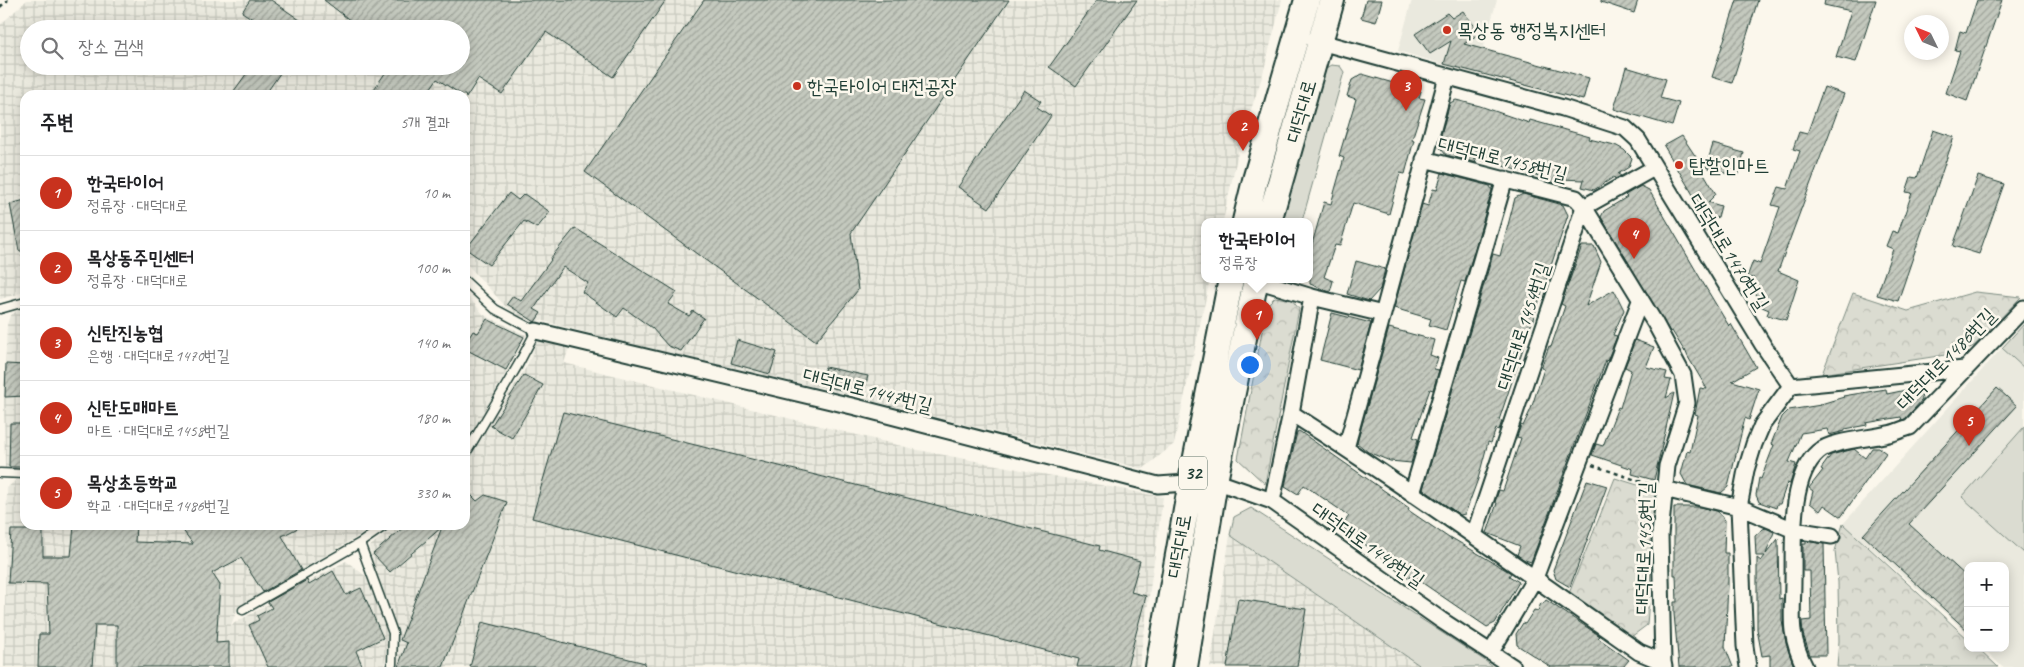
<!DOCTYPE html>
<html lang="ko">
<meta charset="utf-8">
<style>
body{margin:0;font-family:Caveat,"Poor Story",sans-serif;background:#f2f2f2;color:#202124}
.controls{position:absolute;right:15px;bottom:15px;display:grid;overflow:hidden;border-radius:10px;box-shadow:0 2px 12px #0003}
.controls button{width:45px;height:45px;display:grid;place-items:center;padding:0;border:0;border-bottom:1px solid #e0e0e0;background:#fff;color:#202124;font:25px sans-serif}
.compass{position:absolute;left:1904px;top:15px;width:45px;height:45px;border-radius:50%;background:#fff;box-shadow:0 2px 12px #0003;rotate:313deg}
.you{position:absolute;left:1249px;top:364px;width:18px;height:18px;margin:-12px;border:4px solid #fff;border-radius:50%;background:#1a73e8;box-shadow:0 0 0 8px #1a73e833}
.badge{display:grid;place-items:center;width:32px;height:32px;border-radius:50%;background:#c8321e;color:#fff;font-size:16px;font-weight:700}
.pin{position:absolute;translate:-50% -41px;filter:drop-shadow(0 1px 2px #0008)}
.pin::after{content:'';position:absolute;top:26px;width:18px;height:15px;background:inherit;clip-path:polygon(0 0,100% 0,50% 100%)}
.popup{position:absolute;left:1201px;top:218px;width:112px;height:65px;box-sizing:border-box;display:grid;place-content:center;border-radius:10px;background:#fff;filter:drop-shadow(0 1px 4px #0005);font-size:16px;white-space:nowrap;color:#757577}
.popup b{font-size:19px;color:#202124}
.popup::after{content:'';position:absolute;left:50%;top:100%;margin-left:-10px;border:10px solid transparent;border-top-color:#fff}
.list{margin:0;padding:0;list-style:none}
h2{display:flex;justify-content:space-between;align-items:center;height:65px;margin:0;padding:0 20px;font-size:21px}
h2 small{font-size:16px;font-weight:400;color:#757577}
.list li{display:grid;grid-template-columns:32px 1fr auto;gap:15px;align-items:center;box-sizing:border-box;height:75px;padding:0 20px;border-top:1px solid #e0e0e0}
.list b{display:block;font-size:19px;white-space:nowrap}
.list p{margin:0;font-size:16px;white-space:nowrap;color:#757577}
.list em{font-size:16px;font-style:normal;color:#757577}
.icon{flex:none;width:28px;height:28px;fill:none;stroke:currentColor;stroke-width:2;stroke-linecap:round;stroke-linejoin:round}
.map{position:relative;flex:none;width:2024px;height:667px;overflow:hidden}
.search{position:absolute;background:#fff;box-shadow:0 2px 12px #0003;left:20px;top:20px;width:450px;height:55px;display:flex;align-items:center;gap:12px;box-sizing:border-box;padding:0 18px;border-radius:28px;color:#757577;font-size:19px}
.panel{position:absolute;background:#fff;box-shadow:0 2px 12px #0003;left:20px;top:90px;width:450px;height:440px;border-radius:15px}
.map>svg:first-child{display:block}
.built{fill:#eae9de}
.industrial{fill:url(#industrial-grid);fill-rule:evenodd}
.grass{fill:#dbdcd1;stroke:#7d8c82}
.park{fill:url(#park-crowns);stroke:#7d8c82}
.building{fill:url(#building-hatch);stroke:#1f3d34}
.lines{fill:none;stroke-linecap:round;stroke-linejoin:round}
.lane-casing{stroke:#1f3d34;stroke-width:11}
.street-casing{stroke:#1f3d34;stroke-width:19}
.primary-casing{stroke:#1f3d34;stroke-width:28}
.path{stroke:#1f3d34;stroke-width:2.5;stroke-dasharray:4 4;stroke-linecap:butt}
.lane{stroke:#fbf7ec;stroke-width:8}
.street{stroke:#fbf7ec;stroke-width:15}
.primary{stroke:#fbf7ec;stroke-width:24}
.poi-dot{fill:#c8321e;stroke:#fbf7ec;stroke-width:2}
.labels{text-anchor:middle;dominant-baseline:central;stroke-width:5;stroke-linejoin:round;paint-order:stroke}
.shield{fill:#fbf7ec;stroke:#61756b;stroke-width:1}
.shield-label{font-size:19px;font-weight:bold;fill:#1f3d34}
.poi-label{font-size:20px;fill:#1f3d34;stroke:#fbf7ec;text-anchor:start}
.street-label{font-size:20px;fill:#1f3d34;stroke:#fbf7ec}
</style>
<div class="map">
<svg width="2024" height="667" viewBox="0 0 2024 667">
<defs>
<pattern id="industrial-grid" width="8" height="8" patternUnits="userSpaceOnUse" patternTransform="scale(1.25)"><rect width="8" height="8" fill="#eae9de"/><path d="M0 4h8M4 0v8" fill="none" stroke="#c8c9bf"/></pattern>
<pattern id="park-crowns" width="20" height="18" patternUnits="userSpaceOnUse" patternTransform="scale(1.25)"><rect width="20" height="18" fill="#dbdcd1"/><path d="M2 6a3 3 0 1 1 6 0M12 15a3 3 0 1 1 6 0" fill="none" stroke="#bcbeb4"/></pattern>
<pattern id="building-hatch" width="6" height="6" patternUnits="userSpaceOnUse" patternTransform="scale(1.25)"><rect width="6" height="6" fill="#c4c9be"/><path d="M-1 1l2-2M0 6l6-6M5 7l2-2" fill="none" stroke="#9fa49b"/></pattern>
</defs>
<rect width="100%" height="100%" fill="#fbf7ec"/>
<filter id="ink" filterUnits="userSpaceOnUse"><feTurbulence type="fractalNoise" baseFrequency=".02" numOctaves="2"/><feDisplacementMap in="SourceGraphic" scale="10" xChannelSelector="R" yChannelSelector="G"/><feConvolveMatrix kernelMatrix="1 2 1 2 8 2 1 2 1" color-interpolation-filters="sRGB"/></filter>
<g filter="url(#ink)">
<path class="built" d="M1412 0H1497L1476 74 1398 51Z
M2002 348 2024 368V667H2002L1983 648H2005V566H1968V633L1843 524Z"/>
<path class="industrial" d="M27 0H1282L1262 77 1241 139 1223 221H1204V279H1210L1174 444 1143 469 821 388 632 345 540 320 538 328 507 308 465 262V95H25V292L0 299V25ZM29 29H461V66H29Z
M465 293 484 315 526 335 465 448Z
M25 309V468H5L4 399 7 324 10 316 18 310Z
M537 341H550L569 348 564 363 918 450 1163 497 1139 667H394L398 657 397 630 378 580 369 547 396 525H465V462L527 366Z
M16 480 25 481V525H373L357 537 238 607 231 625 346 561 367 577 390 638 384 665 386 667H4L7 488Z
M1230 535 1422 667H1210Z"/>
<path class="grass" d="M1331 65 1340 66 1344 72 1302 221H1280L1322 70Z
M2024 324V368L2002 348Z
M2024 427V553L1962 497Z
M1251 508 1484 660 1493 667H1422L1230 535 1234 517Z"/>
<path class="park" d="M1975 292 2021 297 1974 346 1958 353 1822 374 1853 293 1908 311Z
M1275 297 1292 300 1299 309 1265 484 1238 459 1267 305Z
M1615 478 1657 491 1647 625 1631 637 1568 596Z
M1843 524 1968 639V648H1978L1998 667H1837L1839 641 1838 582 1835 551Z"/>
<path class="building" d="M250 0H271L313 29H268L242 12Z
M324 0H666L613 77 546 32 502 94 478 79 466 98 465 95H462L437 79 426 95H370L390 66H461V29H361Z
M704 0H1009L851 233 858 290 816 341 585 172Z
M1097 0H1137L1076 86 1049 67Z
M1366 0H1382L1376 22 1361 18Z
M1601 0H1638L1634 13 1601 2Z
M1737 0H1758L1732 83 1712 77Z
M1825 0H1876L1856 62 1836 57 1851 11 1824 5Z
M1977 0H2002L1967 101 1946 93 1960 51 1955 50 1960 31 1966 33Z
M1463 11 1480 33 1464 44 1589 78 1583 100 1444 64 1451 41 1430 54 1415 34 1447 13 1452 18Z
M252 66H285L265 95H231Z
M1626 67 1666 79 1660 98 1679 103 1672 126 1614 109Z
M1362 74 1421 91 1419 98 1425 99 1412 139 1414 140 1405 174 1400 173 1389 214 1353 203 1340 246 1335 245 1324 277 1333 281 1330 292 1310 284V251L1324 202 1331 204 1344 158 1339 156 1356 99 1347 96 1352 80Z
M1824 87 1844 94 1778 271 1799 280 1786 320 1767 315 1769 310 1762 307 1752 288 1754 278 1747 277 1753 261 1760 264 1780 207 1772 205 1779 187 1787 189 1800 151 1793 149 1799 132 1807 134Z
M1024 90 1041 101 1037 107 1051 116 989 208 958 187Z
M1456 100 1480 106 1529 123 1530 120 1590 137 1589 139 1615 145 1624 150 1632 158 1629 167 1618 174 1621 176 1615 179 1614 177 1594 190 1582 187 1584 180 1561 179 1559 184 1547 181 1550 179 1474 158 1477 163 1446 155 1438 145 1450 103Z
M1933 130 1954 137 1898 301 1877 295 1893 249 1886 246 1892 231 1898 233 1912 193 1906 192 1911 177 1917 178Z
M1682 136 1702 166 1699 165 1716 194 1708 202 1721 206 1718 217 1708 220 1664 146Z
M1713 144 1744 153 1737 177 1706 167Z
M1442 173 1490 186 1492 190 1465 282 1461 281 1446 330 1429 325 1431 319 1394 308 1422 204 1428 206 1433 189 1437 190Z
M1978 176 2004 184 1979 254 1953 246Z
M1641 186 1649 190 1706 288 1729 326 1731 324 1756 367 1732 381 1759 389 1749 420 1745 418 1728 487 1721 493 1687 485 1681 474 1687 451 1690 452 1698 415 1695 414 1700 388 1707 389 1688 357 1685 350V352L1672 331 1670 332 1601 217 1604 211 1627 197 1625 195Z
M509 193 518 200 524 194 550 212 537 228 524 221 489 265 466 249Z
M1523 194 1563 205 1568 215 1499 420 1502 421 1499 430 1496 429 1491 443 1488 442 1478 479 1465 514 1460 515 1423 489 1493 254 1500 256 1515 198Z
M25 200V251H19L10 204Z
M575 228 677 292 668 304 689 316 693 311 704 318 681 351 668 346 652 328 624 308 617 317 582 292 588 283 563 267 534 309 541 313 535 322 507 304 513 296 521 301 551 260 550 259Z
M1582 246H1594L1601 262 1586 306 1614 290 1624 310 1613 335 1617 336 1607 361 1606 360 1531 562 1525 560 1517 555 1520 546 1487 533 1497 503 1495 502 1499 490 1503 491 1521 438 1517 437 1521 425 1523 426 1531 409 1544 369 1541 368 1549 346 1551 347 1565 306 1561 304Z
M1356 261 1385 269 1380 289 1369 301 1347 294Z
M1332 313 1371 323 1358 370 1320 360Z
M487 319 524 337 506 370 465 349V344L473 331 478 333Z
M1389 328 1434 340 1430 355 1438 358 1434 369 1439 370 1433 390 1430 389 1413 437 1418 439 1411 463 1390 461 1368 452 1357 443Z
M737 340 777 352 770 374 731 363Z
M1635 340 1654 347 1646 367 1667 372 1665 379 1671 380 1666 398 1674 393 1654 480 1632 474 1633 469 1592 455 1596 444 1603 446 1618 407 1620 408 1631 370 1625 367Z
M6 364 25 365V396L5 397Z
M825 367 868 376 863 395 820 385Z
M524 375 543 385 512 438 491 426Z
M1920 387 1922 400 1905 419 1902 420 1901 417 1866 423 1867 425 1845 429V431L1829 435 1827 429 1801 433 1789 462 1796 464 1790 484 1787 483 1780 504H1777L1776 508 1759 502 1756 495 1759 478 1761 479 1774 445 1771 444 1782 417 1789 410 1821 405V404L1844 397 1843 396 1886 389 1887 394Z
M1997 388 2017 406 1909 524 1968 578V631L1863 535Z
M563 412 1100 546 1099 550 1140 561 1131 592 1146 596 1127 667H1077L1079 659 532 518Z
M10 423H25V467H9Z
M1299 431 1409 508 1408 510 1452 540 1450 537 1511 573 1509 576 1519 582 1495 623 1487 627 1411 575 1409 578 1392 566 1393 565 1363 543 1364 542 1341 527 1349 516 1304 485 1298 494 1285 486 1297 432Z
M1872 448H1879L1886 453 1841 517 1824 505 1820 511 1810 503 1813 491 1809 488 1823 470 1821 469 1831 455 1854 449 1865 458Z
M1587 480 1607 486 1570 587 1556 579 1553 570Z
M465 489 477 501 485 495 507 502 443 667H398L407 643 400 640 442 527 390 572 373 554 406 525H465Z
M1674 507H1699L1717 511 1725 520 1724 553H1728V584L1725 647 1733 667H1679L1674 614V602H1677L1676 575H1674Z
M136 525 135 542 193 544 179 525H304L282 536 301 570 263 592 241 558 212 573 220 585 216 643 229 642V667H117V625H95L92 667H38L39 634H49L47 584 8 583 11 530H43V556H71L74 526Z
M1766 528 1774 532 1766 554 1778 539 1779 599 1782 598V621L1786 643 1794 667H1770V655L1762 656 1757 629V558L1761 561 1765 556H1756L1755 536 1763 529Z
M1806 541 1824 544 1826 655H1810L1803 634 1802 621 1811 620 1810 571H1803V544H1806Z
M333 571 346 595 361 588 383 638 356 651 363 667H268L249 625 259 620 257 616 272 608 268 602 307 580 309 585Z
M1238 599 1306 609 1297 667H1227Z
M1546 600 1600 636 1598 638 1629 660 1623 667H1551L1517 645 1516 634 1523 623 1525 624 1534 610 1538 611 1541 603 1543 604Z
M482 622 645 663 644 667H470Z"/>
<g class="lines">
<defs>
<path id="lane" d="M465 281 495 309 536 331 518 365 465 455
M0 309 25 302
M0 473 25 474
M360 543 393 633 392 664
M243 610 360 543 386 525"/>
<path id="street" d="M1313 40 1563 108 1625 128 1638 140 1763 345 1791 386
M1424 159 1576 198 1584 207 1655 323 1683 375 1687 403 1667 466 1660 535 1663 662
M1256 280 1312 297 1383 314 1447 77
M536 331 856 407 1158 485 1215 481 1272 501 1441 620 1513 667
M1791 386 1964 369
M1291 413C1410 489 1524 571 1639 652L1663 662 1664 667
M1346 448 1383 314
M1664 489 1739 507 1794 530 1832 536
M1412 494 1505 179
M1272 501 1291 413 1312 297
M1474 535 1584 207 1654 168
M1491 652 1535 578 1640 301
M1748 667 1745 646 1739 507 1746 470 1754 444 1762 425 1791 386
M1805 667C1799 656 1795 644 1793 631 1791 615 1793 597 1793 581 1794 545 1788 478 1818 452 1832 440 1869 439 1888 434 1895 433 1902 429 1910 427L2024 308"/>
<path id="primary" d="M1245 221 1255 180 1307 0
M1269 221 1332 0
M1158 667 1191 482 1231 279
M1185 667 1215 481 1256 279"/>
</defs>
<use href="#lane" class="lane-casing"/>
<use href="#street" class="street-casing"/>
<use href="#primary" class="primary-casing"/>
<path class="path" d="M0 7 8 0
M1592 465 1651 485"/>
<use href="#lane" class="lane"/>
<use href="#street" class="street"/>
<use href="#primary" class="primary"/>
</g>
</g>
<g class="poi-dot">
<circle cx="1447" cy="30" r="5"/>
<circle cx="797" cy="86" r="5"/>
<circle cx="1679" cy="165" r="5"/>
</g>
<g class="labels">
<rect class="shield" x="1179" y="456.5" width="28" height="33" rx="4"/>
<g class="shield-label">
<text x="1193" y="473">32</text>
</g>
<g class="poi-label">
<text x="1457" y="30">목상동 행정복지센터</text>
<text x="807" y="86">한국타이어 대전공장</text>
<text x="1689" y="165">탑할인마트</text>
</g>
<g class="street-label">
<text transform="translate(1301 111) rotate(-74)">대덕대로</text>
<text transform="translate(1503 159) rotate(14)">대덕대로1458번길</text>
<text transform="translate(1729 252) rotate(58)">대덕대로1470번길</text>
<text transform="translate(1523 326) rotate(-72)">대덕대로1454번길</text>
<text transform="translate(1946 359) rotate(-46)">대덕대로1486번길</text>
<text transform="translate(868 390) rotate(14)">대덕대로1447번길</text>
<text transform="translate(1368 545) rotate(35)">대덕대로1448번길</text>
<text transform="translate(1179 546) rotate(-80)">대덕대로</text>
<text transform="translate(1644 548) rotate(-88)">대덕대로1458번길</text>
</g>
</g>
</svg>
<div class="controls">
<button>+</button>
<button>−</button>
</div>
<svg class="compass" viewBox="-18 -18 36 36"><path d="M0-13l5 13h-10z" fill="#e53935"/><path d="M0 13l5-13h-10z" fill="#757577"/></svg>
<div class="you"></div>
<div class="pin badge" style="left:1257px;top:340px">1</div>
<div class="popup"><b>한국타이어</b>정류장</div>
<div class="pin badge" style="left:1243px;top:151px">2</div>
<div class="pin badge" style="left:1406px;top:111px">3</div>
<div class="pin badge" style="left:1634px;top:259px">4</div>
<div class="pin badge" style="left:1969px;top:446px">5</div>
<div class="search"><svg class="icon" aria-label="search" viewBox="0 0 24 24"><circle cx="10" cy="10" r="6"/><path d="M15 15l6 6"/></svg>장소 검색</div>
<section class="panel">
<h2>주변<small>5개 결과</small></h2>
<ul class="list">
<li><span class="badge">1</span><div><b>한국타이어</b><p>정류장 · 대덕대로</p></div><em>10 m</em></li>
<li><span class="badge">2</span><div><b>목상동주민센터</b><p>정류장 · 대덕대로</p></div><em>100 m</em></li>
<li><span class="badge">3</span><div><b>신탄진농협</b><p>은행 · 대덕대로1470번길</p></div><em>140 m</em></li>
<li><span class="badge">4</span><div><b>신탄도매마트</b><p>마트 · 대덕대로1458번길</p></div><em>180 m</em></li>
<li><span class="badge">5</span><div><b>목상초등학교</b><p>학교 · 대덕대로1486번길</p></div><em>330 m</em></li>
</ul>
</section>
</div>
